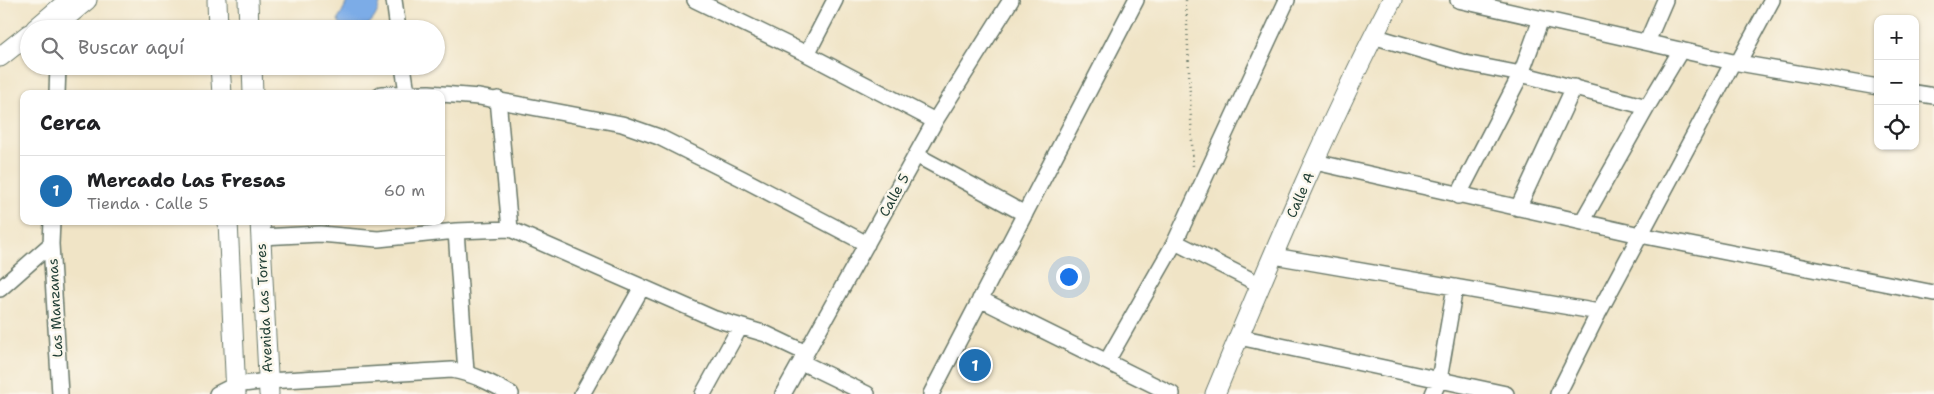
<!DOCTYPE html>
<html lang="es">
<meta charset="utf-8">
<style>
body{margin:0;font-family:"Shantell Sans",sans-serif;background:#f6f6f6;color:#202124}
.controls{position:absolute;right:15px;top:15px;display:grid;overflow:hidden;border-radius:10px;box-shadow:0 1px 4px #0004}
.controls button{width:45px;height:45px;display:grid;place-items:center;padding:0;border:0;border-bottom:1px solid #e0e0e0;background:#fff;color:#202124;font:25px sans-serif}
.you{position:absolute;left:1068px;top:276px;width:18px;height:18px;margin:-12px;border:4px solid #fff;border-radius:50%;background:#1a73e8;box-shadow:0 0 0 8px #1a73e833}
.badge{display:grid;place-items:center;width:32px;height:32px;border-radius:50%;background:#1f6fb2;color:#fff;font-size:16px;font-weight:700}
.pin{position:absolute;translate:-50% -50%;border:2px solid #fff;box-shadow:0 1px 5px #0006}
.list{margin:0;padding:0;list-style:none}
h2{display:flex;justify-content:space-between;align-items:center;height:65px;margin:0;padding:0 20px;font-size:21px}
h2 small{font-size:16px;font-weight:400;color:#757577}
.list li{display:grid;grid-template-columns:32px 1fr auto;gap:15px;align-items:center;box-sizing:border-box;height:70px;padding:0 20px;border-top:1px solid #e0e0e0}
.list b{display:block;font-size:19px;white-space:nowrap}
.list p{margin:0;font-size:16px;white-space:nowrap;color:#757577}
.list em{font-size:16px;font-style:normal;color:#757577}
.icon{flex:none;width:28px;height:28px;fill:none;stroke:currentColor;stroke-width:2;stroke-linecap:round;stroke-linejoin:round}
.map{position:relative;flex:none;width:1934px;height:394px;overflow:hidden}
.search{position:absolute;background:#fff;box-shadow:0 1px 4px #0004;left:20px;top:20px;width:425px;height:55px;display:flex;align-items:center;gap:12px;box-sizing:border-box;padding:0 18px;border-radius:28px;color:#757577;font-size:19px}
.panel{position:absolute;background:#fff;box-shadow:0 1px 4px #0004;left:20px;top:90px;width:425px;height:135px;border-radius:10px}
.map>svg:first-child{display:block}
.water{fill:#7cace7;stroke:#4e748e}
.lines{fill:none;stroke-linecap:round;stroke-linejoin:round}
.minor-casing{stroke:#687767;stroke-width:18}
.tertiary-casing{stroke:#687767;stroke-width:21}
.path{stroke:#687767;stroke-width:2.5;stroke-dasharray:1 4;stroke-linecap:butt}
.minor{stroke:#fff;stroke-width:15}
.tertiary{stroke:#fff;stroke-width:19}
.labels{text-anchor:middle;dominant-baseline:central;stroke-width:5;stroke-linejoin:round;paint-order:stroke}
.street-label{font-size:14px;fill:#1f3d34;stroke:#fbf7ec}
</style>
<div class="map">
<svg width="1934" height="394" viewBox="0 0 1934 394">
<rect width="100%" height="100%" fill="#fbf7ec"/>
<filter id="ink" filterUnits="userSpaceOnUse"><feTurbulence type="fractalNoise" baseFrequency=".02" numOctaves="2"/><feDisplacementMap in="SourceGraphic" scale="10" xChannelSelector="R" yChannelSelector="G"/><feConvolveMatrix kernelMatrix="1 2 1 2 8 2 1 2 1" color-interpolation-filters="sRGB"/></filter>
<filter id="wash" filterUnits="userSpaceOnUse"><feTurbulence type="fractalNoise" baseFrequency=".0096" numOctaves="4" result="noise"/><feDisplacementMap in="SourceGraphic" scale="20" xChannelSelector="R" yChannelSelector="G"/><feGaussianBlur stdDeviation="1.12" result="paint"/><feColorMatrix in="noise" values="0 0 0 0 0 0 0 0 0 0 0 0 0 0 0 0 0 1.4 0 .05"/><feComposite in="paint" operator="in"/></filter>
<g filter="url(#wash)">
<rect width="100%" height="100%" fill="#f0e4c6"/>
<path class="water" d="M346 0H378L380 4C376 18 369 29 354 29 345 29 341 27 338 20L346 4Z"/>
</g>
<g filter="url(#ink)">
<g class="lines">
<defs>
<path id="minor" d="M394 0 398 29
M695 0 807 54 935 121
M1458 0 1733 62 1878 87
M1373 36 1465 63 1521 74 1647 107
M1647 42 1665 0
M807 54 835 0
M1738 63 1772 0
M403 66 407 92
M1915 93 1934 96
M57 94 58 66
M381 94 429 93 479 97 622 124 659 137 743 179 867 244
M498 99 510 229 715 319 766 334 806 353
M916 155 1025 214
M1315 162 1640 235 1934 293
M1458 196 1521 74 1541 19
M1518 208 1574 87
M52 221 51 244 60 394
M1582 222 1647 107 1681 50
M456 231 466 372
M261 237 320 234 378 239 456 231 510 229
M1175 242 1261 285
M1274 256 1599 312
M0 289 51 244
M980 299 1172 394
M1239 337 1506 394
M1107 361 1175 242 1287 0
M801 362 867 394
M217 394 235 385 268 381 452 370C474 374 491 383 511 394
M582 394 642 287
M703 394 740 327
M783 394 935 121 1011 0
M931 394 1136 0
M1433 394 1439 380 1455 287
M1558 394 1599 312 1733 62"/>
<path id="tertiary" d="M217 0 218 29
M248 0 249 29
M63 20 87 0
M35 29 69 0
M0 57 29 34
M220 66 222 94
M252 66 253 94
M228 221 236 394
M260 221 269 394
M1215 394C1270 261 1326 127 1392 0"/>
</defs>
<use href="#minor" class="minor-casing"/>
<use href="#tertiary" class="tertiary-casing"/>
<path class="path" d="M1186 0 1193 166"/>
<use href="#minor" class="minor"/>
<use href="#tertiary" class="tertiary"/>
</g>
</g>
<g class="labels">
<g class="street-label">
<text transform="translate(894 195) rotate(-61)">Calle 5</text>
<text transform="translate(1300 195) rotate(-66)">Calle A</text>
<text transform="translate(55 308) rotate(-93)">Las Manzanas</text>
<text transform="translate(264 308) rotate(-93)">Avenida Las Torres</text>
</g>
</g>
</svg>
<div class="controls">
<button>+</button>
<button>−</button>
<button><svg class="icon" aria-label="locate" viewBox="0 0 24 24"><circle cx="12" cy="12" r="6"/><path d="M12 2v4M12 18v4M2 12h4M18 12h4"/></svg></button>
</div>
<div class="you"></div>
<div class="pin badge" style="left:975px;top:365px">1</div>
<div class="search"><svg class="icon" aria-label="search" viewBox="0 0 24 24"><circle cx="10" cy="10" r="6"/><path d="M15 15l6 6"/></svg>Buscar aquí</div>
<section class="panel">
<h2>Cerca<small></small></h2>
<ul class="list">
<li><span class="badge">1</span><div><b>Mercado Las Fresas</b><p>Tienda · Calle 5</p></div><em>60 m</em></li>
</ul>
</section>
</div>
